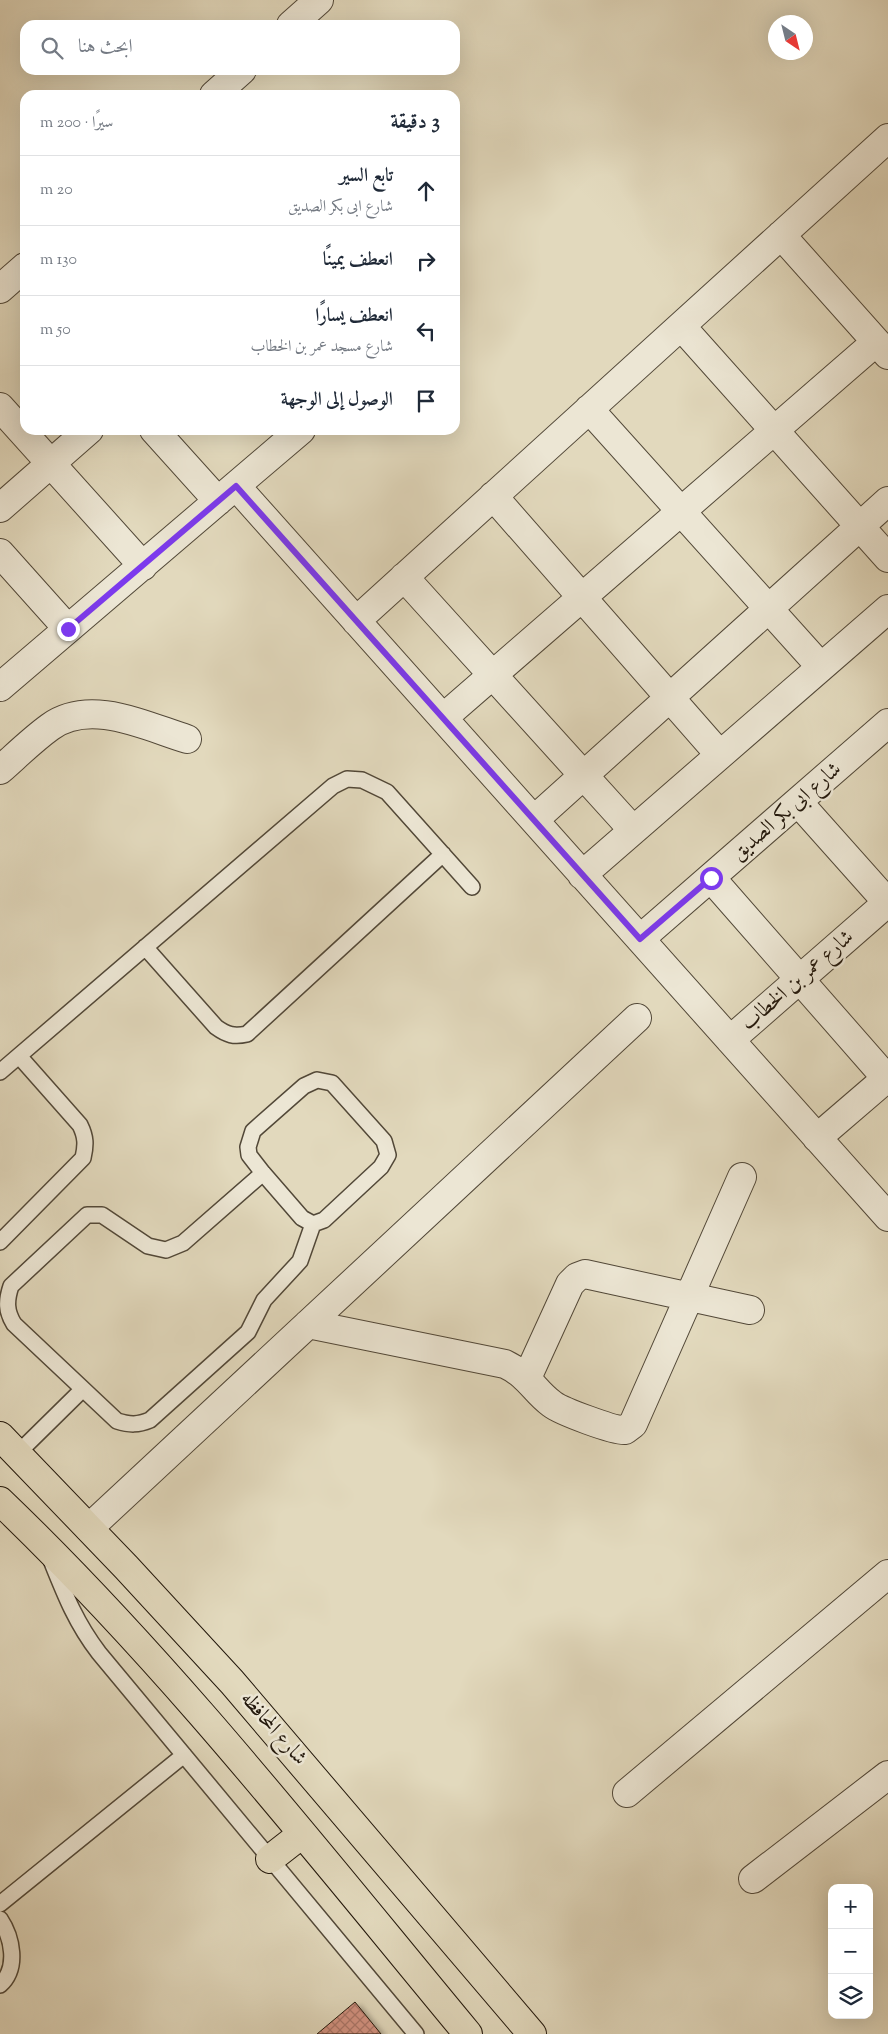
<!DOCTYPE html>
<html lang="ar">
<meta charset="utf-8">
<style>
body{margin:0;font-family:"Sorts Mill Goudy",Amiri,serif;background:#f2f2f3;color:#1f2937;direction:rtl}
.controls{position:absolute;right:15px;bottom:15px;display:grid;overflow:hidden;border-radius:10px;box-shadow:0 5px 20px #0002}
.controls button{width:45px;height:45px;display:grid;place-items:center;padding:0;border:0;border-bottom:1px solid #e0e1e3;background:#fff;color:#1f2937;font:25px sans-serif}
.compass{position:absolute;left:768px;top:15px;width:45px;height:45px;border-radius:50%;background:#fff;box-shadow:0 5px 20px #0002;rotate:145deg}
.stop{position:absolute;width:15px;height:15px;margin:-11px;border:4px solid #7c3aed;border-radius:50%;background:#fff}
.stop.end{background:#7c3aed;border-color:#fff;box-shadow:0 1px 5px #0008}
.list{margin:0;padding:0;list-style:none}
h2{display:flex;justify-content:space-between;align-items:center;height:65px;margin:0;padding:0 20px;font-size:21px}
h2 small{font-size:16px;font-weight:400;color:#747a83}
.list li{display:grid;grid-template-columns:32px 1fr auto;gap:15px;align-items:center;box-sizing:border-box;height:70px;padding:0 20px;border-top:1px solid #e0e1e3}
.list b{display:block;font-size:19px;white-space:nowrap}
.list p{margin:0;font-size:16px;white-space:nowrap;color:#747a83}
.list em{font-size:16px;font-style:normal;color:#747a83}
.icon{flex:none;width:28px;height:28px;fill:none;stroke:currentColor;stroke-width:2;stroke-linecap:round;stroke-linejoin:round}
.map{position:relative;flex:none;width:888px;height:2034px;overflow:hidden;direction:ltr}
.search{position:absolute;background:#fff;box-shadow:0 5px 20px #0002;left:20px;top:20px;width:440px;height:55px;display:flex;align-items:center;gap:12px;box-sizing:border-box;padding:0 18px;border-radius:15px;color:#747a83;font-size:19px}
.panel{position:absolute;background:#fff;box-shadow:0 5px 20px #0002;left:20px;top:90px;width:440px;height:345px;border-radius:15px;direction:rtl}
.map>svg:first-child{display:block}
.building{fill:url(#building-cross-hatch);stroke:#22170b;filter:url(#shadow)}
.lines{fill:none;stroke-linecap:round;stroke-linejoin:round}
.service-casing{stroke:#524838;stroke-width:18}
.minor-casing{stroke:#524838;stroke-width:30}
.primary-casing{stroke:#22170b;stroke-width:30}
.service{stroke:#ece6d4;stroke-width:15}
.minor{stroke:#ece6d4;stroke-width:28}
.primary{stroke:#e2d9bd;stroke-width:28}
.route{stroke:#7c3aed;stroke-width:6}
.labels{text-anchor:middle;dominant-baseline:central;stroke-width:5;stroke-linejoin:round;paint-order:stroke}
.street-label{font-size:21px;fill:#22170b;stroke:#ece6d4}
</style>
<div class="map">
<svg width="888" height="2034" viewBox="0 0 888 2034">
<defs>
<pattern id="building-cross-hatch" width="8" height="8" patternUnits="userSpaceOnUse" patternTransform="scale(1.25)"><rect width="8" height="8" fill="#d39281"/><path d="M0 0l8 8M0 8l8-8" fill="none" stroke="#ab7668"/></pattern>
<filter id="shadow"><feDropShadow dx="5.5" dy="3" stdDeviation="2.5" flood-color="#0004"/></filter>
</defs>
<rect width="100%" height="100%" fill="#e2d9bd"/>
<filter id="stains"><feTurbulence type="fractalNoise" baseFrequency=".004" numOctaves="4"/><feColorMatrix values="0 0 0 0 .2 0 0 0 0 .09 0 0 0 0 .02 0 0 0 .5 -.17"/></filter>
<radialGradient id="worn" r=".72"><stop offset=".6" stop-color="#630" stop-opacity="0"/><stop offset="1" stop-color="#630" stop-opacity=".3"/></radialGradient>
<path class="building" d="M355 2002 381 2034H317Z"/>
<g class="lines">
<defs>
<path id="service" d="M145 947 216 1027C227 1035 234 1037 247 1034L443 854
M0 1072 333 786 347 779 362 780 387 792 472 887
M317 1080 332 1083 384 1141 388 1155 381 1167 324 1220 313 1224 302 1218 263 1173 249 1155 248 1147 253 1131 304 1086Z
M263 1173 183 1243 166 1250 148 1246 102 1215H87L11 1286C6 1301 6 1311 14 1324L117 1421C130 1425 138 1425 150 1420L248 1332 264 1300 300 1261 313 1224
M0 1242 83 1158C86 1145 86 1137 80 1125L19 1056
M17 1454 83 1389
M51 1560C65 1595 76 1623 99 1653L416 2034
M0 1904 184 1755
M0 1919C12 1937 19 1968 0 1985"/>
<path id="minor" d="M291 25 319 0
M214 95 242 70
M781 235 888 355
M0 289 25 267
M681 326 888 558
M0 407 143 566
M589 409 821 667
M154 430 218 501
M236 486 888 1217
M493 496 720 755
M0 508 89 430
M0 553 68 629
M404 577 633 830
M356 621 888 138
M0 687 301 430
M443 718 876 342
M0 770C16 756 32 740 50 727 90 698 145 726 187 739
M798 802 888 903
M534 820 888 501
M582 875 888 609
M711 878 888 1080
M640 939 888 723
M730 1040 888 902
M817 1138 888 1077
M308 1324 505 1364C530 1376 533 1390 552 1404 561 1411 614 1431 625 1430L633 1424 742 1177
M527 1378 570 1284 577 1277 585 1274 750 1310
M89 1528 637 1018
M627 1793 888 1574
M753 1879 888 1775"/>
<path id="primary" d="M0 1436 126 1567 232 1682 532 2034
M0 1501C171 1665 317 1852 468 2034
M270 1859 302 1834"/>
</defs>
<use href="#service" class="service-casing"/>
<use href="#minor" class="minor-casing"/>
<use href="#primary" class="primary-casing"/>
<use href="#service" class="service"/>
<use href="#minor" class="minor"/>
<use href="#primary" class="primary"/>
</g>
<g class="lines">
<path class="route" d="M68 629 236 486 640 939 711 878"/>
</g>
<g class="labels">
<g class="street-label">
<text transform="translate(787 812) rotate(-41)">شارع ابى بكر الصديق</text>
<text transform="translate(798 981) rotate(-41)">شارع عمر بن الخطاب</text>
<text transform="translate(273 1729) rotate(49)">شارع المحافظه</text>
</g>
</g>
<rect width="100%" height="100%" filter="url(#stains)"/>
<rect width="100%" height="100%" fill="url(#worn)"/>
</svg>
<div class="controls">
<button>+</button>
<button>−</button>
<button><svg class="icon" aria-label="layers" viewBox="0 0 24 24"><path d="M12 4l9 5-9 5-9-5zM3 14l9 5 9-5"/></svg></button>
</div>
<svg class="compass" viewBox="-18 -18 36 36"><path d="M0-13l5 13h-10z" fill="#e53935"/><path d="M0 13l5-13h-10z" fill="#747a83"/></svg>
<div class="stop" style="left:711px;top:878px"></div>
<div class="stop end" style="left:68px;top:629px"></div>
<div class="search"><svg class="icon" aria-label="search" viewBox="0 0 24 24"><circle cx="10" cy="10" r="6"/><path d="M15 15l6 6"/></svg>ابحث هنا</div>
<section class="panel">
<h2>3 دقيقة<small>سيرًا · 200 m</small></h2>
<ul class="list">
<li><svg class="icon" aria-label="ahead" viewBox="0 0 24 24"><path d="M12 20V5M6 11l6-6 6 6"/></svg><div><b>تابع السير</b><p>شارع ابى بكر الصديق</p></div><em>20 m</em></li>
<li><svg class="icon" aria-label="right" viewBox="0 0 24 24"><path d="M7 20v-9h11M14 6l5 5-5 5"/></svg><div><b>انعطف يمينًا</b></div><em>130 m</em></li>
<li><svg class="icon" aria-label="left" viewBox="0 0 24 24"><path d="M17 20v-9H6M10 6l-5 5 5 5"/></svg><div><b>انعطف يسارًا</b><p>شارع مسجد عمر بن الخطاب</p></div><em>50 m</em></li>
<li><svg class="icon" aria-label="arrive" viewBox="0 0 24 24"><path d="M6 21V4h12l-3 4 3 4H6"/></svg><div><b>الوصول إلى الوجهة</b></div></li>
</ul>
</section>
</div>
